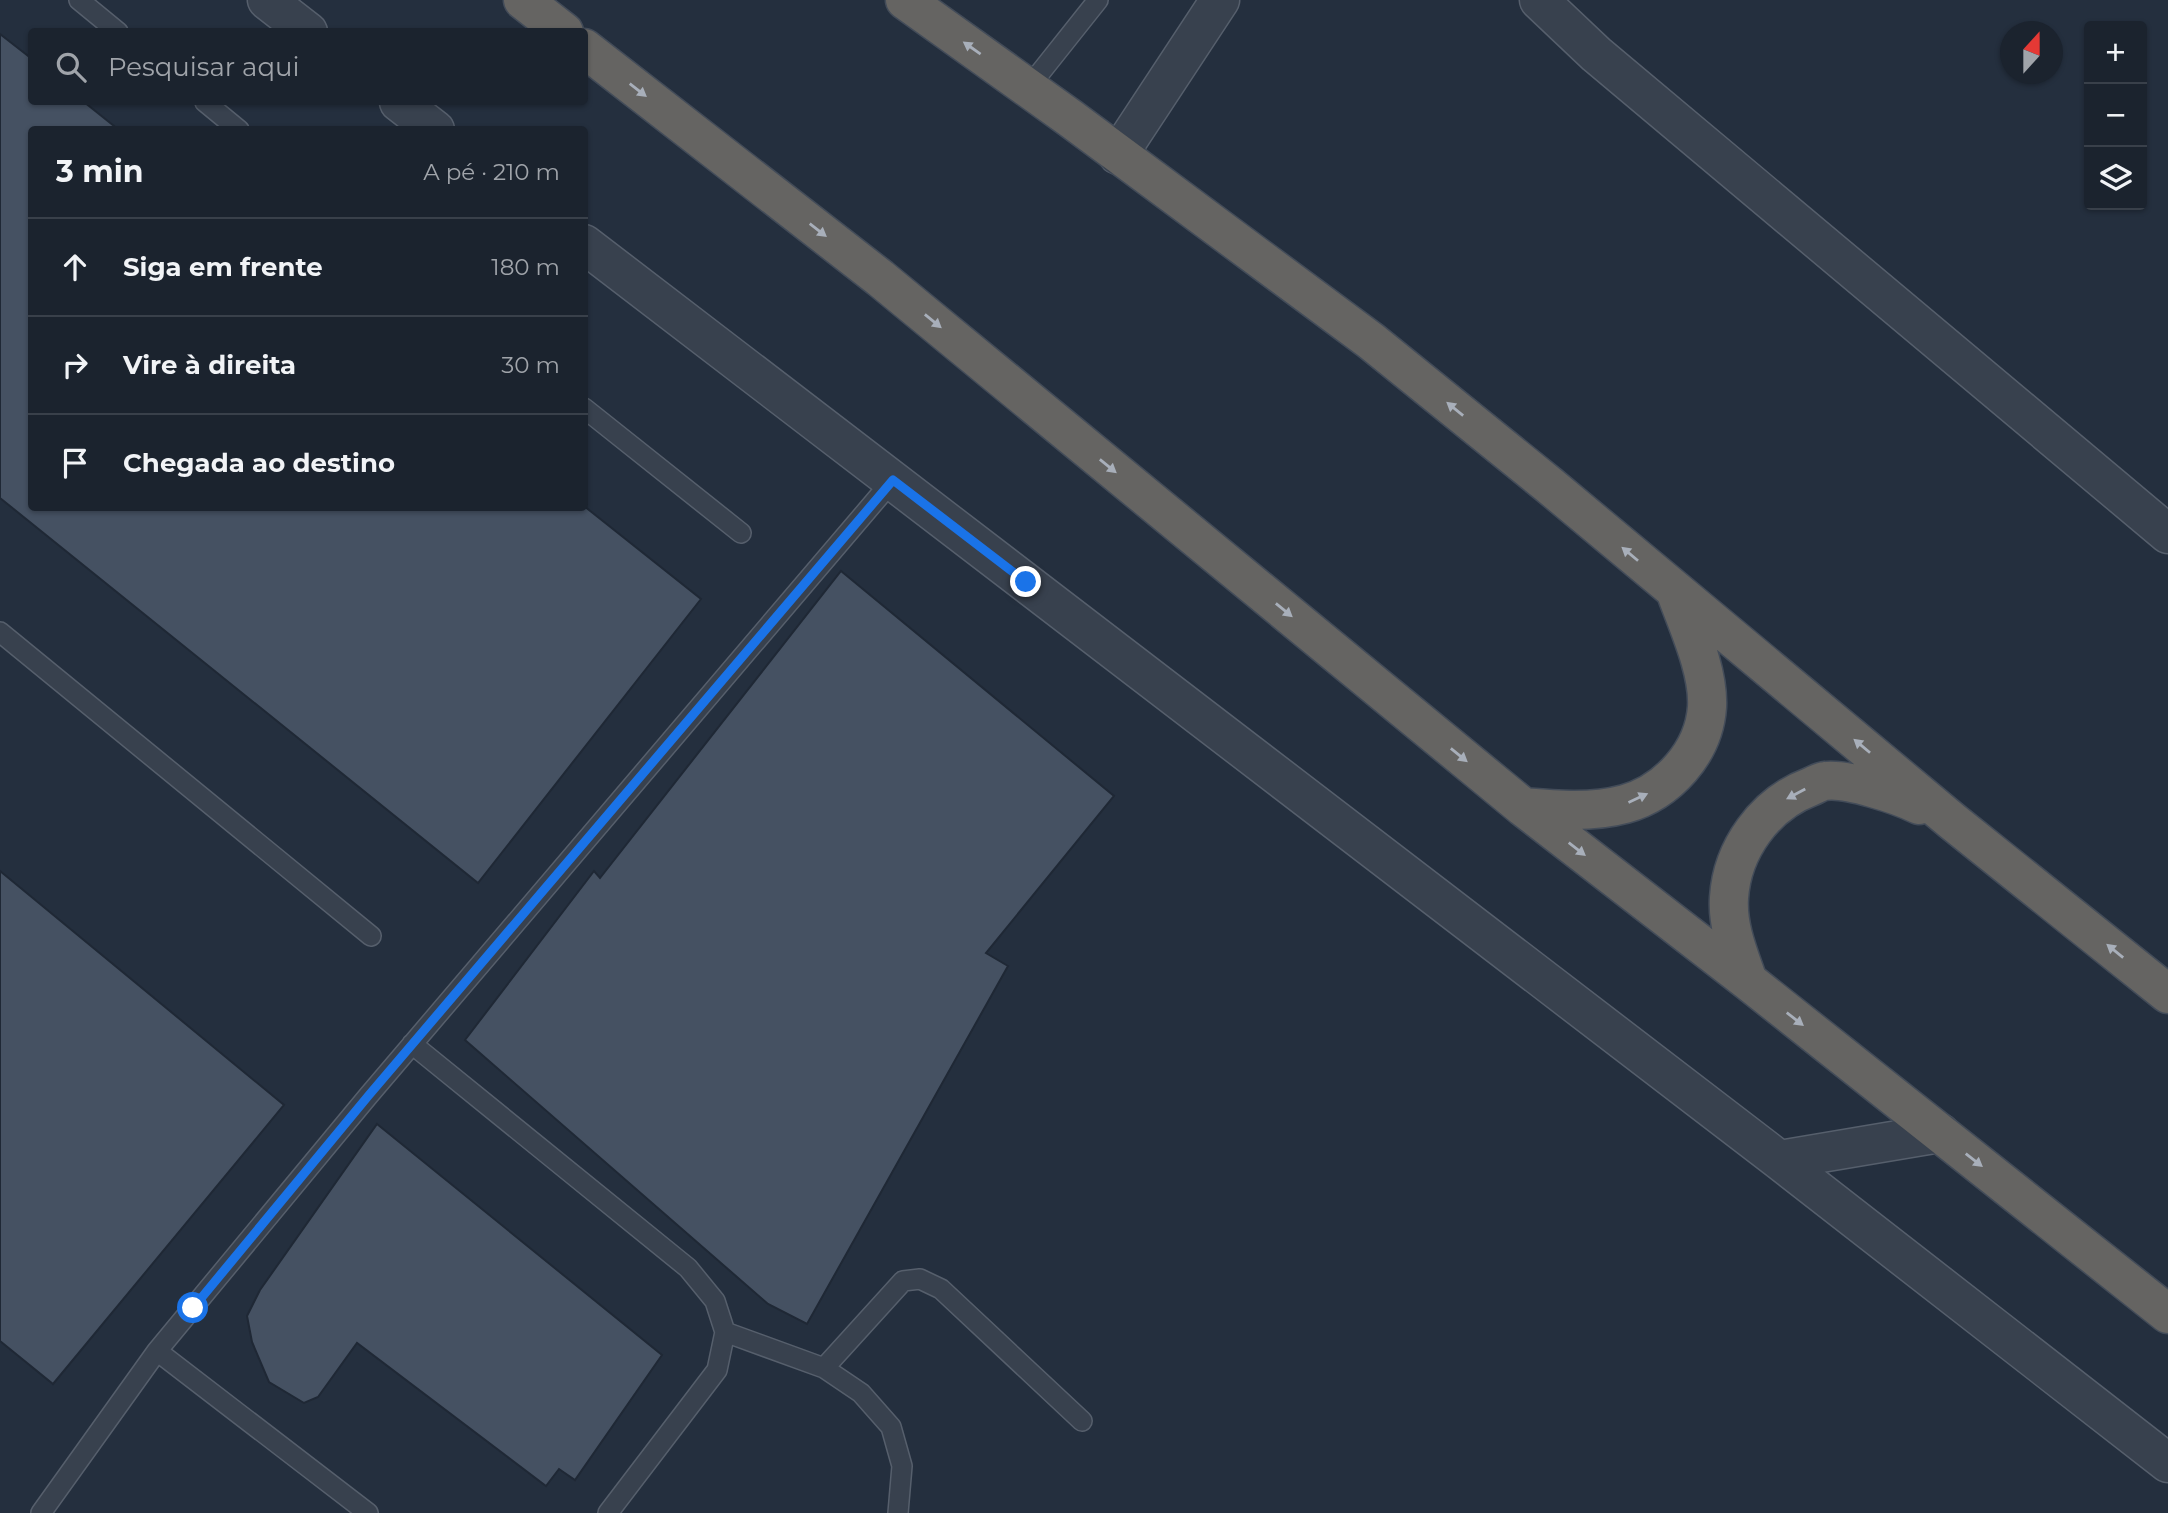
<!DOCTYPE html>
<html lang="pt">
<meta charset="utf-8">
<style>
body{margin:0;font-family:Montserrat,sans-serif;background:#282f3a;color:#f1f3f6}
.controls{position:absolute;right:21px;top:21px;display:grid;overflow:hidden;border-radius:7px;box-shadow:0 2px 5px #0004}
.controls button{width:63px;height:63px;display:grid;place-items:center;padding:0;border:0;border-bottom:2px solid #39404a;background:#1b232e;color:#f1f3f6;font:35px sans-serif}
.compass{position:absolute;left:2000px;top:21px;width:63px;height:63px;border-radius:50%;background:#1b232e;box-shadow:0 2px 5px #0004;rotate:21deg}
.stop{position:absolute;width:21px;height:21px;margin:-16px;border:5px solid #1a73e8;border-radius:50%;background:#fff}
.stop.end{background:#1a73e8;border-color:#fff;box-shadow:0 2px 7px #0008}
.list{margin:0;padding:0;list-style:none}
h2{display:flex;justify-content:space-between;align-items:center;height:91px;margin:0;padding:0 28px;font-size:30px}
h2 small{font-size:23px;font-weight:400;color:#a0a4aa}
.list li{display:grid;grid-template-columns:46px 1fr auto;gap:21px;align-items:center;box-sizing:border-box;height:98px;padding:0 28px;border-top:2px solid #39404a}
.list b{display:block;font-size:26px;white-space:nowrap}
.list em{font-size:23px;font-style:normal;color:#a0a4aa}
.icon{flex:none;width:38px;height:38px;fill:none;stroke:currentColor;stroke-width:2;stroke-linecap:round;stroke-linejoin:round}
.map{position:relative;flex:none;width:2168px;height:1513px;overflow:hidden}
.search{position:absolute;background:#1b232e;box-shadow:0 2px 5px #0004;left:28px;top:28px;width:560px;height:77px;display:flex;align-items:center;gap:18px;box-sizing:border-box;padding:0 24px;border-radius:7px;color:#a0a4aa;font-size:26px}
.panel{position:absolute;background:#1b232e;box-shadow:0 2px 5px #0004;left:28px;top:126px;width:560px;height:385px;border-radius:7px}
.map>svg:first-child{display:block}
.building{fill:#455162;stroke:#1f2835;stroke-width:2}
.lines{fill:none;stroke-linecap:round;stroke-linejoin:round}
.service-casing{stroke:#565f6c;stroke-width:22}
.minor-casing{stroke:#565f6c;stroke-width:41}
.trunk-casing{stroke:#434c59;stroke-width:41}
.service{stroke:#38414e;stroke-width:19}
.minor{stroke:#38414e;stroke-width:38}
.trunk{stroke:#656462;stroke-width:38}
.oneway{fill:#a8afba}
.route{stroke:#1a73e8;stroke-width:9}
</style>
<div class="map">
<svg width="2168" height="1513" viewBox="0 0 2168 1513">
<rect width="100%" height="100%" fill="#242f3e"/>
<path class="building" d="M0 34 32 59V102H84L119 130H32V508H584V506L701 599 478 883 0 498Z
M841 571 1114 796 986 953 1008 966 807 1324 768 1304 465 1040 594 871 600 878Z
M0 871 284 1105 53 1384 0 1341Z
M377 1124 662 1355 575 1480 559 1469 546 1486 357 1343 318 1397 304 1403 269 1382 252 1342 247 1316 260 1290Z"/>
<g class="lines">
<defs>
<path id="service" d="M79 0 118 32
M1028 88 1098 0
M205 102 239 130
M584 408 741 533
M0 632 371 936
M412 1044 688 1268 715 1301 725 1332 717 1370 608 1513
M725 1332 824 1368 861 1393 891 1427 902 1466 898 1513
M157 1351 368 1513
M824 1368 903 1281 920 1279 941 1289 1082 1421
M41 1513 157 1351 369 1095 893 480"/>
<path id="minor" d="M267 0 308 32
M1539 0 1596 54 2168 534
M399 102 435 130
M1118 155 1220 0
M584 244 1779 1160 2168 1463
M1779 1160 1940 1133"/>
<path id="trunk" d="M523 0 564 32
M905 0 1070 118 1371 341 1549 485 1952 821 2168 994
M584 48 880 278 1523 807 1748 981 2168 1314
M1523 807C1556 810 1592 813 1625 804 1668 792 1704 752 1707 707 1709 671 1688 626 1676 593
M1748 981C1739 955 1727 927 1729 898 1732 849 1765 804 1810 787 1815 785 1821 781 1825 781 1847 778 1899 795 1919 805"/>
</defs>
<use href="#service" class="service-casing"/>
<use href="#minor" class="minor-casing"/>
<use href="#trunk" class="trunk-casing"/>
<use href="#service" class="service"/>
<use href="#minor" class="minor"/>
<use href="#trunk" class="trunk"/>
</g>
<defs><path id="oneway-solid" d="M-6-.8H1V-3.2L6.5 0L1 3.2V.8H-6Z" transform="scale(1.75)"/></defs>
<g class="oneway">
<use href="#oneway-solid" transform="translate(972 48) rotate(-145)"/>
<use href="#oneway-solid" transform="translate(638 90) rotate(38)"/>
<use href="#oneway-solid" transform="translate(818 230) rotate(38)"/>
<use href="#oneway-solid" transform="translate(933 321) rotate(39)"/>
<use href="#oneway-solid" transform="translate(1455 409) rotate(-141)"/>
<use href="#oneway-solid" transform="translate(1108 466) rotate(39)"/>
<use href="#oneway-solid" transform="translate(1630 554) rotate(-140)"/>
<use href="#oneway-solid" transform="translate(1284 610) rotate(39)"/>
<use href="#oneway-solid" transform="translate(1862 746) rotate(-140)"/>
<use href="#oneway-solid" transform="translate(1459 755) rotate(39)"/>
<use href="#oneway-solid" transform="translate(1796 794) rotate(152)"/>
<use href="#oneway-solid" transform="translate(1638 798) rotate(-25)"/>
<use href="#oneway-solid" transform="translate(1577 849) rotate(38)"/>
<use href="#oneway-solid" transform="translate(2115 951) rotate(-141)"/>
<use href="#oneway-solid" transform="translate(1795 1019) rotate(38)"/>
<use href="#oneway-solid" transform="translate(1974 1160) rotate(38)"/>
</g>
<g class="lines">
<path class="route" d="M193 1308 369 1095 893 480 1026 582"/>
</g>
</svg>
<div class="controls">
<button>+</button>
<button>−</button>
<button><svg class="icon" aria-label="layers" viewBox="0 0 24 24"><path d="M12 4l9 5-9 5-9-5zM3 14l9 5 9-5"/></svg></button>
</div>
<svg class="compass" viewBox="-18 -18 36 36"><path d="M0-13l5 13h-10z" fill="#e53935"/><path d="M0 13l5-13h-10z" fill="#a0a4aa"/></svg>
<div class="stop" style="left:193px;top:1308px"></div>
<div class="stop end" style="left:1026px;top:582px"></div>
<div class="search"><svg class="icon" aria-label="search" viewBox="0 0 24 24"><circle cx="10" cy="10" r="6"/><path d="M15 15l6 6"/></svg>Pesquisar aqui</div>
<section class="panel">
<h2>3 min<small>A pé · 210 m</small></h2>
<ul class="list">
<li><svg class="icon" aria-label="ahead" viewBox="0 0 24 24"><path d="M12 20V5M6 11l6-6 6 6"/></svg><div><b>Siga em frente</b></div><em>180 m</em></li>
<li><svg class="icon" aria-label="right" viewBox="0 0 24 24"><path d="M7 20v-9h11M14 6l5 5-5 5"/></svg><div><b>Vire à direita</b></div><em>30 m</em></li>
<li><svg class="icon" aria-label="arrive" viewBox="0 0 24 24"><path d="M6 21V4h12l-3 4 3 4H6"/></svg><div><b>Chegada ao destino</b></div></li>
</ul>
</section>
</div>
